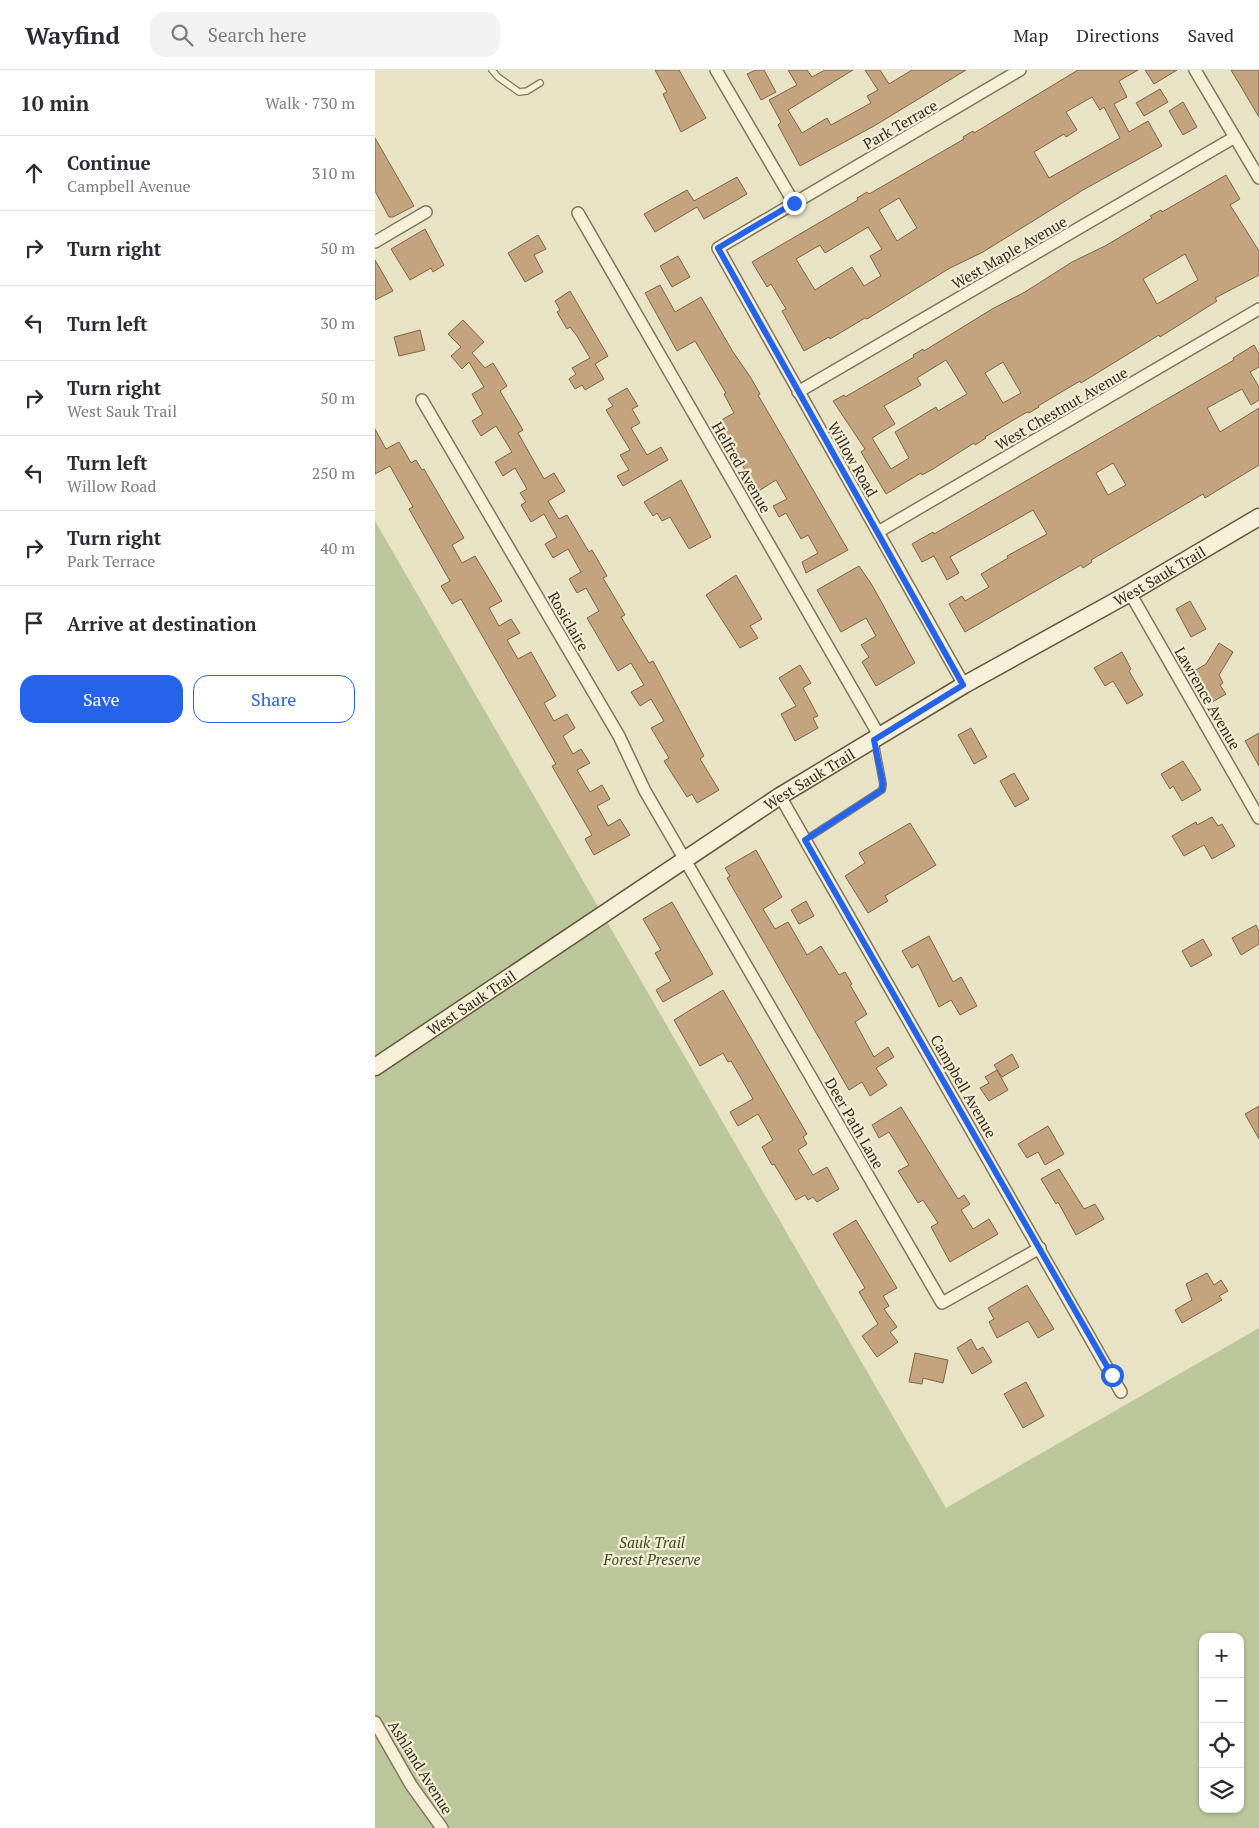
<!DOCTYPE html>
<meta charset="utf-8">
<style>
body{margin:0;font-family:"PT Serif",serif;background:#f2f2f3;color:#2b2b33}
.controls{position:absolute;right:15px;bottom:15px;display:grid;overflow:hidden;border-radius:10px;box-shadow:0 1px 4px #0004}
.controls button{width:45px;height:45px;display:grid;place-items:center;padding:0;border:0;border-bottom:1px solid #e1e1e2;background:#fff;color:#2b2b33;font:25px sans-serif}
.stop{position:absolute;width:15px;height:15px;margin:-11px;border:4px solid #2563eb;border-radius:50%;background:#fff}
.stop.end{background:#2563eb;border-color:#fff;box-shadow:0 1px 5px #0008}
.list{margin:0;padding:0;list-style:none}
h2{display:flex;justify-content:space-between;align-items:center;height:65px;margin:0;padding:0 20px;font-size:21px}
h2 small{font-size:16px;font-weight:400;color:#7c7c81}
.list li{display:grid;grid-template-columns:32px 1fr auto;gap:15px;align-items:center;box-sizing:border-box;height:75px;padding:0 20px;border-top:1px solid #e1e1e2}
.list b{display:block;font-size:19px;white-space:nowrap}
.list p{margin:0;font-size:16px;white-space:nowrap;color:#7c7c81}
.list em{font-size:16px;font-style:normal;color:#7c7c81}
.actions{display:flex;gap:10px;padding:15px 20px}
.actions a{flex:1;padding:11px 0;border:1px solid #2563eb;border-radius:15px;text-align:center;font-size:18px;color:#2563eb}
.actions .main{background:#2563eb;color:#fff}
.icon{flex:none;width:28px;height:28px;fill:none;stroke:currentColor;stroke-width:2;stroke-linecap:round;stroke-linejoin:round}
.map{position:relative;flex:none;width:884px;height:1758px;overflow:hidden}
header{display:flex;align-items:center;gap:30px;box-sizing:border-box;height:70px;padding:0 25px;background:#fff;border-bottom:1px solid #e1e1e2}
header strong{font-size:24px}
nav{display:flex;gap:28px;margin-inline-start:auto;font-size:18px}
.search{width:350px;height:45px;background:#f2f2f3;display:flex;align-items:center;gap:12px;box-sizing:border-box;padding:0 18px;border-radius:15px;color:#7c7c81;font-size:19px}
main{display:flex}
aside{flex:1;background:#fff}
.map>svg:first-child{display:block}
.green{fill:#bbc69a;fill-rule:evenodd}
.building{fill:#c4a47f;stroke:#7f6445;fill-rule:evenodd}
.lines{fill:none;stroke-linecap:round;stroke-linejoin:round}
.lane-casing{stroke:#82765d;stroke-width:8}
.street-casing{stroke:#82765d;stroke-width:14}
.secondary-casing{stroke:#645740;stroke-width:19}
.lane{stroke:#f5f0d7;stroke-width:5.5}
.street{stroke:#f5f0d7;stroke-width:11}
.secondary{stroke:#f5f0d7;stroke-width:16}
.route{stroke:#2563eb;stroke-width:6}
.labels{text-anchor:middle;dominant-baseline:central;stroke-width:4.5;stroke-linejoin:round;paint-order:stroke}
.street-label{font-size:15px;fill:#342c1f;stroke:#f2edd4}
.park-label{font-size:15px;font-style:italic;fill:#404e28;stroke:#f2edd4}
</style>
<header>
<strong>Wayfind</strong>
<div class="search"><svg class="icon" aria-label="search" viewBox="0 0 24 24"><circle cx="10" cy="10" r="6"/><path d="M15 15l6 6"/></svg>Search here</div>
<nav><a>Map</a><a>Directions</a><a>Saved</a></nav>
</header>
<main>
<aside>
<h2>10 min<small>Walk · 730 m</small></h2>
<ul class="list">
<li><svg class="icon" aria-label="ahead" viewBox="0 0 24 24"><path d="M12 20V5M6 11l6-6 6 6"/></svg><div><b>Continue</b><p>Campbell Avenue</p></div><em>310 m</em></li>
<li><svg class="icon" aria-label="right" viewBox="0 0 24 24"><path d="M7 20v-9h11M14 6l5 5-5 5"/></svg><div><b>Turn right</b></div><em>50 m</em></li>
<li><svg class="icon" aria-label="left" viewBox="0 0 24 24"><path d="M17 20v-9H6M10 6l-5 5 5 5"/></svg><div><b>Turn left</b></div><em>30 m</em></li>
<li><svg class="icon" aria-label="right" viewBox="0 0 24 24"><path d="M7 20v-9h11M14 6l5 5-5 5"/></svg><div><b>Turn right</b><p>West Sauk Trail</p></div><em>50 m</em></li>
<li><svg class="icon" aria-label="left" viewBox="0 0 24 24"><path d="M17 20v-9H6M10 6l-5 5 5 5"/></svg><div><b>Turn left</b><p>Willow Road</p></div><em>250 m</em></li>
<li><svg class="icon" aria-label="right" viewBox="0 0 24 24"><path d="M7 20v-9h11M14 6l5 5-5 5"/></svg><div><b>Turn right</b><p>Park Terrace</p></div><em>40 m</em></li>
<li><svg class="icon" aria-label="arrive" viewBox="0 0 24 24"><path d="M6 21V4h12l-3 4 3 4H6"/></svg><div><b>Arrive at destination</b></div></li>
</ul>
<div class="actions"><a class="main">Save</a><a>Share</a></div>
</aside>
<div class="map">
<svg width="884" height="1758" viewBox="0 0 884 1758">
<rect width="100%" height="100%" fill="#e9e3c5"/>
<path class="green" d="M0 451 571 1438 884 1258V1758H0ZM828 1567H865V1739H828Z"/>
<path class="building" d="M280 0H304L331 48 306 62 288 24 292 22Z
M381 0H389L401 22 386 30 372 4Z
M413 0H432L437 7 450 0H478L413 40 427 63 452 48 456 55 496 33 492 26 503 20 490 0H505L514 14 537 0H591L499 56 425 96 403 55 406 52 394 30 422 15Z
M703 0H763L744 11 752 27 739 34 754 62 773 51 787 76 708 120 608 182 575 198 492 249 490 248 455 269 454 267 429 281 407 241 411 239 396 214 392 217 377 192 483 130 482 128 492 122 494 124 589 69 588 67 598 61 599 63ZM717 27 725 40 729 37 745 68 674 108 659 82 689 64 691 67 702 60 691 42ZM524 128 542 158 522 171 504 140ZM493 157 507 179 495 186 506 206 489 216 477 197 440 220 421 189 445 175 450 183Z
M770 0H802L779 14Z
M856 0H884V47Z
M785 19 793 32 769 46 761 33Z
M808 32 822 57 808 65 794 41Z
M0 68 39 136 18 147H14L0 121Z
M851 105 865 129 855 135 884 181V205L840 228 842 231 785 267 784 265 706 313 705 311 663 336 664 337 654 343 652 342 610 367 611 368 600 375 599 373 558 399 547 405 546 403 511 424 486 382 490 379 458 331 469 325 470 327 539 287 538 285 548 279 549 281 617 239 650 222 697 192 730 176 777 148 775 146 786 140 787 142ZM810 184 823 210 782 234 768 209ZM571 290 592 324 563 341 561 337 520 362 534 388 516 399 497 368 520 354 509 336 546 315 542 308ZM628 292 646 323 628 333 610 303Z
M362 107 372 124 329 149 322 137 280 162 269 144 312 120 319 131Z
M50 159 69 195 58 202 56 198 35 210 16 179Z
M163 165 171 179 159 185 168 202 150 212 133 183Z
M303 186 315 207 297 217 285 196Z
M0 190 18 221 0 230Z
M285 215 300 242 326 227 358 282 376 308 385 324 383 325 473 480 431 503 427 492 443 483 433 465 426 469 411 443 404 447 398 436 412 429 401 410 382 422 352 367 349 368 341 353 359 343 349 324 351 323 320 271 302 281 270 223Z
M195 221 233 286 220 294 229 309 210 320 207 315 200 319 194 309 201 304 197 298 215 288 202 266 195 257 192 259 182 242 185 240 180 231Z
M88 250 109 272 97 283 110 298 118 293 132 316 125 321 148 360 143 363 169 409 179 403 190 421 173 431 184 449 192 445 214 482 217 480 232 506 228 508 250 545 246 547 274 593 278 591 329 686 325 689 344 720 322 733 317 724 312 727 289 691 294 688 276 658 289 651 276 629 265 636 256 622 269 615 256 593 243 601 212 548 224 541 211 518 202 523 194 509 206 502 193 479 178 488 170 474 182 467 169 444 156 452 146 435 151 432 145 423 152 419 140 398 128 406 120 392 137 382 121 356 106 366 97 351 108 344 97 324 109 317 94 292 87 299 76 286 86 277 73 264Z
M45 260 50 280 24 286 19 267Z
M879 275 884 284V297L875 302 884 317V330L876 335 867 319 832 338 845 362 884 338V395L830 428 828 424 716 490 717 492 708 498 706 495 590 562 574 534 587 526 590 531 614 517 606 504 633 488 632 486 672 464 658 440 575 487 584 503 572 510 559 486 547 492 537 474 558 462 559 464 708 378 859 290 858 288ZM738 393 751 415 733 425 721 403Z
M252 318 263 336 257 339 265 353 256 358 272 385 286 377 293 390 248 416 242 406 254 400 245 385 255 380 231 340 238 336 233 329Z
M0 359 11 379 24 372 36 393 41 390 47 400 49 399 89 468 77 475 87 493 100 486 127 531 114 538 124 556 136 549 145 563 132 570 143 589 156 582 181 626 169 633 179 651 192 644 200 658 188 666 198 684 206 679 215 693 202 700 215 722 227 715 235 729 222 736 233 756 245 749 255 765 219 785 210 769 217 765 177 696 181 694 86 529 77 534 66 516 75 511 34 439 38 437 15 396 0 404Z
M306 410 336 467 314 479 295 447 287 451 282 443 278 446 269 432Z
M484 496 497 515 540 593 501 616 487 592 494 587 486 575 501 566 491 548 466 562 442 520Z
M361 505 387 549 375 556 383 568 365 578 331 525Z
M815 531 831 559 816 567 801 539Z
M844 573 858 582 844 605 848 613 845 615 851 624 832 635 814 604 831 594Z
M747 582 756 599 754 601 768 625 752 634 738 611 730 616 719 598Z
M425 595 436 613 428 618 443 646 438 648 443 658 420 671 406 644 421 636 404 608Z
M596 658 612 687 599 694 583 665Z
M884 663V696L870 671Z
M808 691 826 720 807 731 798 716 795 719 786 704Z
M639 703 654 729 640 737 625 711Z
M837 747 843 756 847 754 860 776 837 789 829 775 809 786 797 766 821 752 822 755Z
M535 753 561 795 510 826 513 831 493 843 470 806 490 793 484 783Z
M381 780 407 827 388 839 400 859 413 852 432 885 446 876 464 905 470 902 477 914 475 915 492 944 480 952 499 987 513 977 519 987 501 998 512 1015 495 1026 487 1012 474 1020 352 808 355 806 350 798Z
M431 831 439 846 424 854 416 840Z
M297 832 338 904 288 932 281 920 296 911 280 883 286 880 268 849Z
M881 855 884 862V874L866 885 857 868Z
M554 866 578 912 586 907 602 936 585 945 576 930 564 937 543 894 537 898 527 881Z
M828 869 837 885 816 897 807 881Z
M348 920 432 1064 428 1067 432 1074 423 1080 438 1105 452 1097 464 1119 442 1132 438 1127 433 1130 430 1125 421 1130 399 1094 397 1095 387 1077 398 1070 383 1044 363 1056 355 1042 378 1029 356 991 353 992 348 983 325 996 299 950Z
M637 984 644 997 627 1007 619 995Z
M622 1000 633 1020 614 1031 605 1018 614 1013 610 1007Z
M884 1036V1069L870 1044Z
M526 1037 583 1129 589 1125 595 1134 586 1140 598 1159 614 1149 623 1164 575 1192 556 1157 563 1153 548 1130 543 1133 523 1101 534 1095 514 1062 504 1068 497 1055Z
M673 1056 689 1084 670 1095 663 1082 652 1088 643 1074Z
M684 1099 709 1139 720 1134 729 1149 701 1165 683 1132 681 1134 666 1109Z
M481 1150 522 1218 508 1226 514 1236 509 1239 522 1257 515 1262 523 1272 502 1287 487 1266 503 1254 484 1222 490 1218 458 1164Z
M832 1203 839 1215 846 1210 853 1221 844 1226 847 1230 807 1253 800 1240 817 1230 811 1214Z
M652 1215 679 1259 663 1268 653 1251 622 1268 614 1252 619 1249 613 1238Z
M596 1269 602 1280 608 1277 617 1292 597 1304 582 1278Z
M540 1283 573 1290 568 1313 548 1308 547 1314 534 1312Z
M651 1312 669 1346 648 1358 629 1324Z"/>
<g class="lines">
<defs>
<path id="lane" d="M117 0 123 7 144 22 152 21 165 13
M430 770 507 720 508 714 500 672"/>
<path id="street" d="M341 0 419 133
M820 0 884 108
M203 143 505 667
M0 172 51 142
M423 322 860 67
M47 330 244 666 270 721 567 1233 665 1178
M503 462 884 239
M755 523 884 748
M589 615 343 178 645 0
M405 726 746 1322
M0 1652 36 1715 67 1758"/>
<g id="secondary">
<path id="s1" d="M0 997 405 726 589 615 755 523 884 447"/>
</g>
</defs>
<use href="#lane" class="lane-casing"/>
<use href="#street" class="street-casing"/>
<use href="#secondary" class="secondary-casing"/>
<use href="#lane" class="lane"/>
<use href="#street" class="street"/>
<use href="#secondary" class="secondary"/>
</g>
<g class="lines">
<path class="route" d="M419 133 343 178 588 615 499 670 508 714 507 720 430 770 737 1305"/>
</g>
<g class="labels">
<g class="street-label">
<text transform="translate(525 54) rotate(-30)">Park Terrace</text>
<text transform="translate(634 182) rotate(-30)">West Maple Avenue</text>
<text transform="translate(686 338) rotate(-30)">West Chestnut Avenue</text>
<text transform="translate(478 389) rotate(60)">Willow Road</text>
<text transform="translate(367 397) rotate(60)">Helfred Avenue</text>
<text stroke="none"><textPath href="#s1" startOffset="926">West Sauk Trail</textPath></text>
<text transform="translate(194 551) rotate(60)">Rosiclaire</text>
<text transform="translate(833 628) rotate(60)">Lawrence Avenue</text>
<text stroke="none"><textPath href="#s1" startOffset="521">West Sauk Trail</textPath></text>
<text stroke="none"><textPath href="#s1" startOffset="116">West Sauk Trail</textPath></text>
<text transform="translate(589 1016) rotate(60)">Campbell Avenue</text>
<text transform="translate(480 1053) rotate(60)">Deer Path Lane</text>
<text transform="translate(46 1697) rotate(58)">Ashland Avenue</text>
</g>
<g class="park-label">
<text x="277" y="1472">Sauk Trail<tspan x="277" dy="17">Forest Preserve</tspan></text>
</g>
</g>
</svg>
<div class="controls">
<button>+</button>
<button>−</button>
<button><svg class="icon" aria-label="locate" viewBox="0 0 24 24"><circle cx="12" cy="12" r="6"/><path d="M12 2v4M12 18v4M2 12h4M18 12h4"/></svg></button>
<button><svg class="icon" aria-label="layers" viewBox="0 0 24 24"><path d="M12 4l9 5-9 5-9-5zM3 14l9 5 9-5"/></svg></button>
</div>
<div class="stop" style="left:737px;top:1305px"></div>
<div class="stop end" style="left:419px;top:133px"></div>
</div>
</main>
